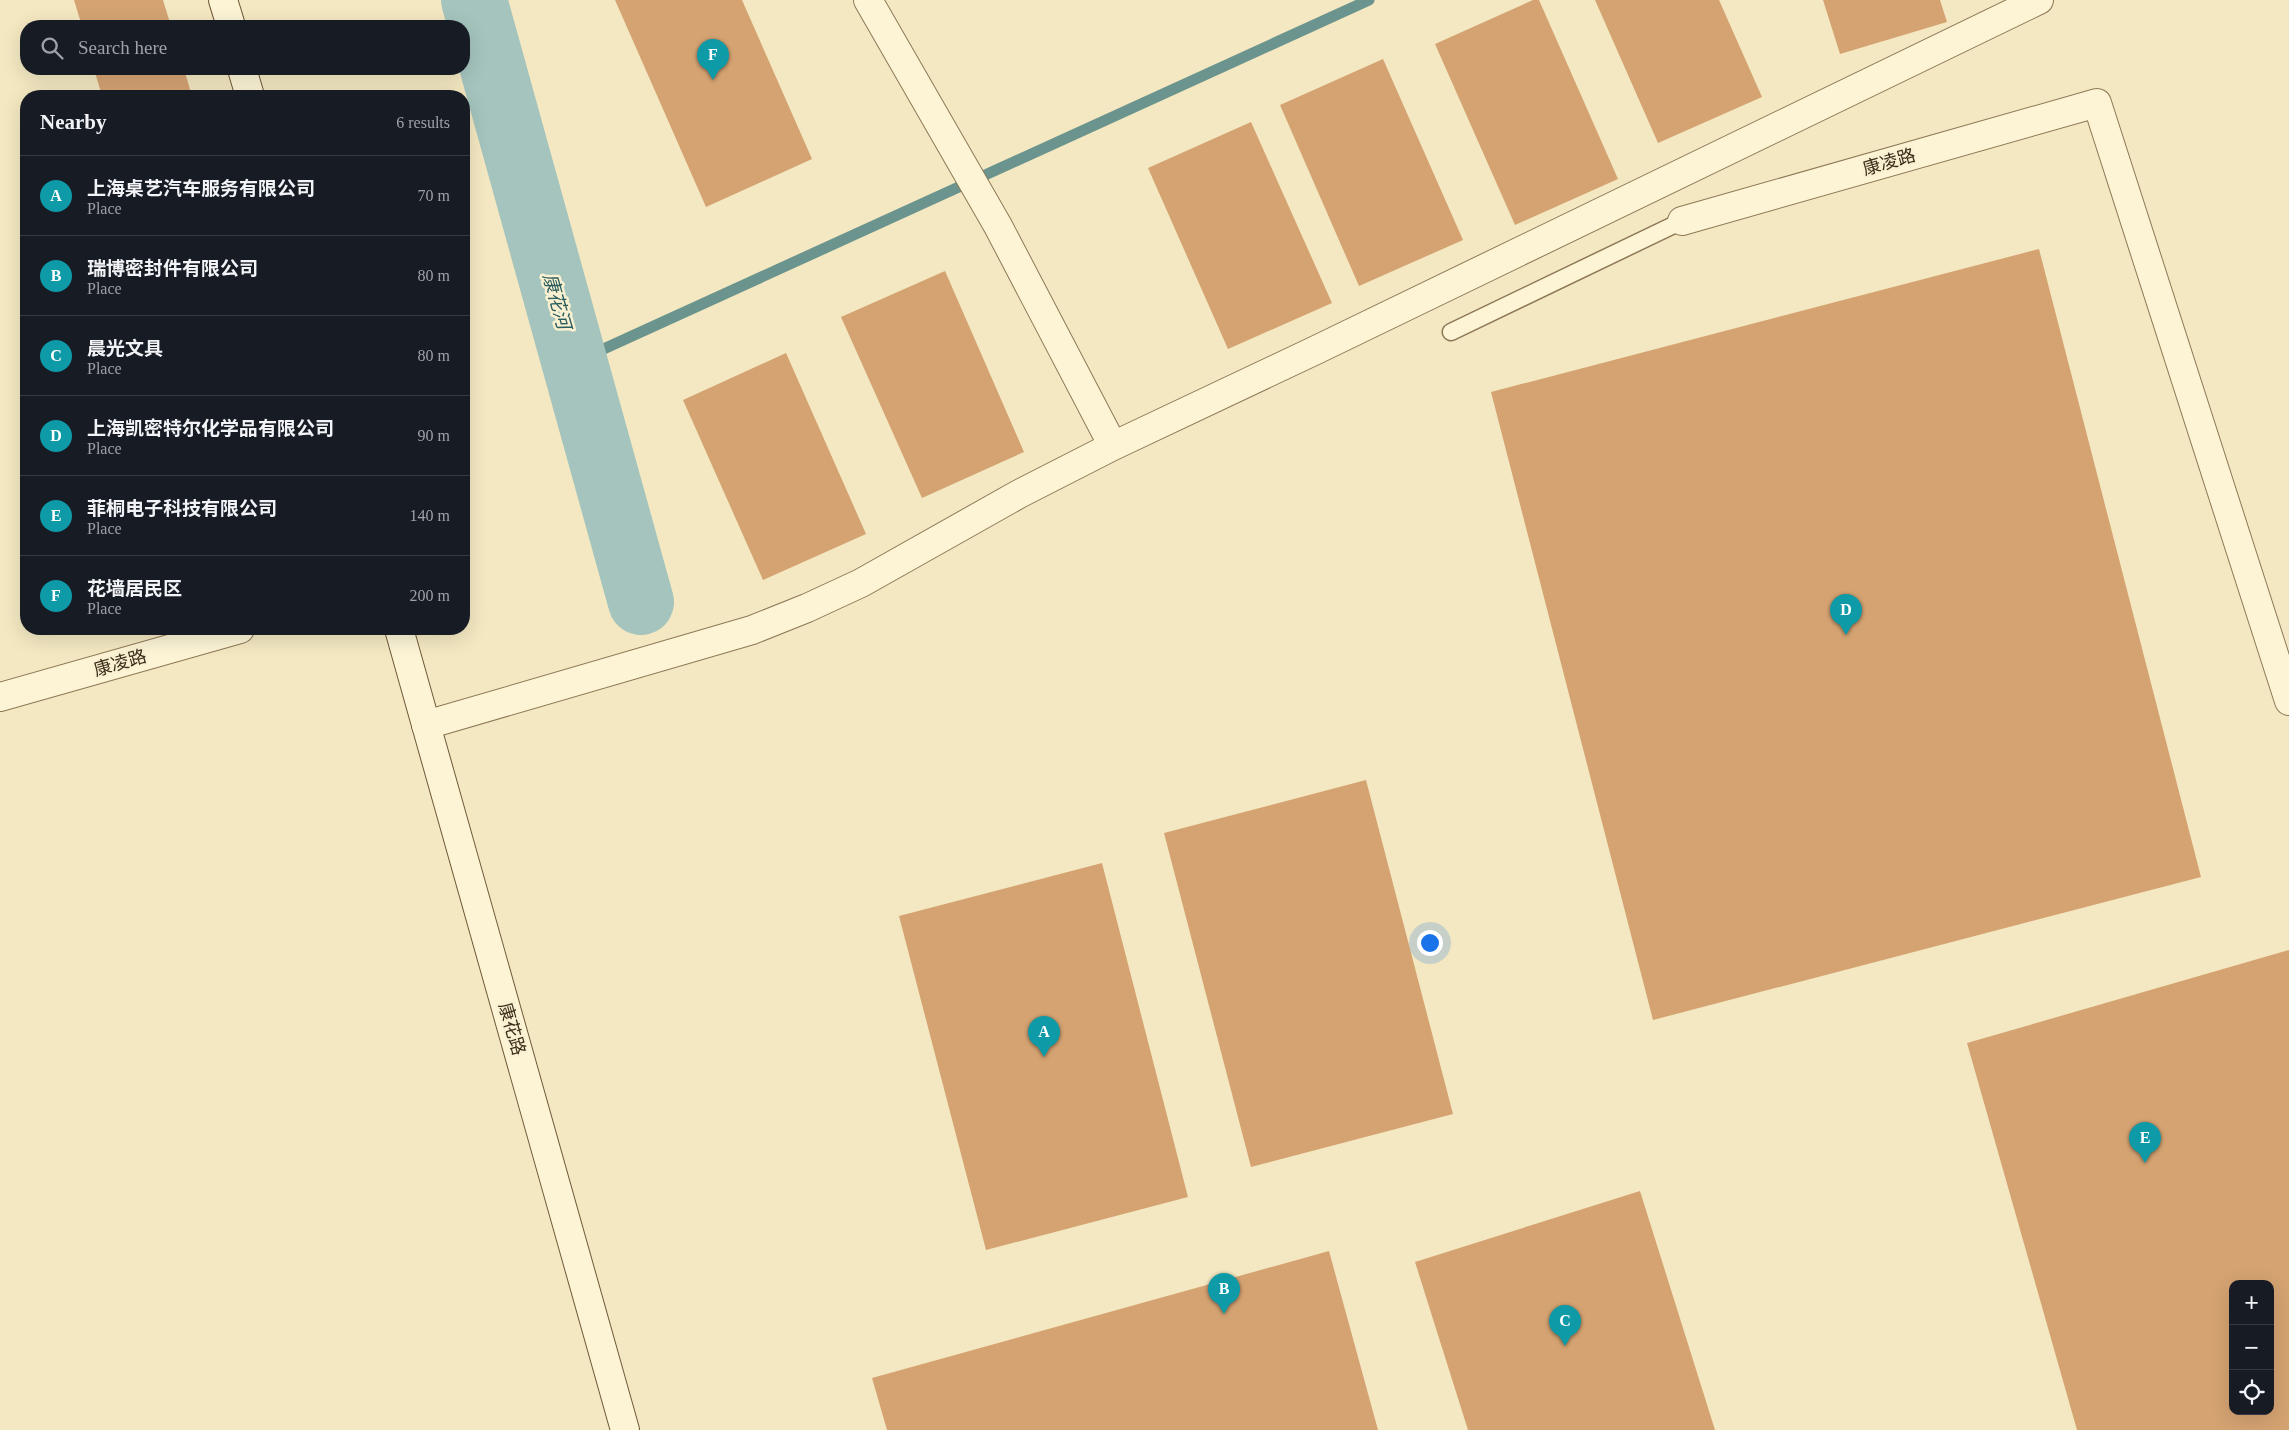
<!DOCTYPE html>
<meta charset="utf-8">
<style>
body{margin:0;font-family:"Times New Roman","Noto Sans SC",serif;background:#242831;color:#f1f3f6}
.controls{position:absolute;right:15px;bottom:15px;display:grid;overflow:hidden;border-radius:10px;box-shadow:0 5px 20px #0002}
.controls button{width:45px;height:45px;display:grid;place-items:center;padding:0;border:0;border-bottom:1px solid #363941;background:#171b24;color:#f1f3f6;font:25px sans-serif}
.you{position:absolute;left:1429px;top:942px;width:18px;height:18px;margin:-12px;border:4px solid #fff;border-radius:50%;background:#1a73e8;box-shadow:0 0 0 8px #1a73e833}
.badge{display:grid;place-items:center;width:32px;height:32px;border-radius:50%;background:#db2777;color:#fff;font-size:16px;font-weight:700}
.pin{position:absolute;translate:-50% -41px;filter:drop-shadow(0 1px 2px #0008)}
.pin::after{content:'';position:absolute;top:26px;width:18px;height:15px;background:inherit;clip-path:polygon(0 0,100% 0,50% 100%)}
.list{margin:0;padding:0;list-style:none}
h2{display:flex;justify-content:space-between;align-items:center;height:65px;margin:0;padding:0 20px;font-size:21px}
h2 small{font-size:16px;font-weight:400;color:#9ea1a6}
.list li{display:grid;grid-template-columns:32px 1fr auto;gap:15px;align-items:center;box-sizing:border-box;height:80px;padding:0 20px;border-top:1px solid #363941}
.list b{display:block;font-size:19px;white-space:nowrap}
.list p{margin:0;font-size:16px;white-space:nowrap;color:#9ea1a6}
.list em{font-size:16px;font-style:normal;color:#9ea1a6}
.icon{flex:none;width:28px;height:28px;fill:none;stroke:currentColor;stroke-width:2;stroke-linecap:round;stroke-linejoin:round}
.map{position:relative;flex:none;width:2289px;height:1430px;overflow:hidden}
.search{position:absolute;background:#171b24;box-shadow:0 5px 20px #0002;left:20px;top:20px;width:450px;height:55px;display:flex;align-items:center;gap:12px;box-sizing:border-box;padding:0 18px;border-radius:20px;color:#9ea1a6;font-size:19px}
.panel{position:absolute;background:#171b24;box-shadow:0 5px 20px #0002;left:20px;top:90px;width:450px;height:545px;border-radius:20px}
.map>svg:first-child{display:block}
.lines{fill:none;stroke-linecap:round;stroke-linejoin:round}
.stream{stroke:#6a948d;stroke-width:11}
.river{stroke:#a4c4bd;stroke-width:66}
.building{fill:#d5a372;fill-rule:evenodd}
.lane-casing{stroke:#8e7856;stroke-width:19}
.street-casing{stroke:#8e7856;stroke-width:30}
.secondary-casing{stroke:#705939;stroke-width:30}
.lane{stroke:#fcf4d5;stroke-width:16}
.street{stroke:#fcf4d5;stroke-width:28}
.secondary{stroke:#fcf4d5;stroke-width:28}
.labels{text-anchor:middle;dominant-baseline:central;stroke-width:5;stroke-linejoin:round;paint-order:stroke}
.street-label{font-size:18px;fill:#3c2e1c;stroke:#f9f1d1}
.water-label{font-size:19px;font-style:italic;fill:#2a5d5e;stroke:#f9f1d1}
</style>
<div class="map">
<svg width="2289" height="1430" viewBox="0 0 2289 1430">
<rect width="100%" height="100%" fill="#f3e8c1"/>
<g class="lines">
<path class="stream" d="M575 362 1369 0"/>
<path class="river" d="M474 0 641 602"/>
</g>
<path class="building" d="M74 0H163L171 26H82Z
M615 0H742L812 159 706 207Z
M1533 0H1539L1618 179 1515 225 1435 44Z
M1595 0H1719L1762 97 1658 143Z
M1823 0H1940L1947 22 1840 54Z
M1383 59 1463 240 1359 286 1280 105Z
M94 69H184L192 96H102Z
M1251 122 1332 303 1228 349 1148 168Z
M2039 249 2201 877 1653 1020 1491 392Z
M945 271 1024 452 922 498 841 317Z
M786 353 866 534 763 580 683 400Z
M1366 780 1453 1114 1251 1167 1164 833Z
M1102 863 1188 1197 986 1250 899 916Z
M2289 950V1430H2077L1967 1043ZM2233 1284H2270V1411H2233Z
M1640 1191 1715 1430H1468L1415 1262Z
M1329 1251 1378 1430H887L872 1378Z"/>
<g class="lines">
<defs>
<path id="lane" d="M1451 332 1682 221"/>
<path id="street" d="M868 0 998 226 1113 446
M1682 221 2097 103 2289 701
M0 697 240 629
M426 725 752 630 807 608 861 583 1019 494 1113 446 1316 350 2039 0"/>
<path id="secondary" d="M223 0 231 26
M242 69 250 96
M399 629 625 1430"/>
</defs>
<use href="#lane" class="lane-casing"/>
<use href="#street" class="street-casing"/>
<use href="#secondary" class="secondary-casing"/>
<use href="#lane" class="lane"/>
<use href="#street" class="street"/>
<use href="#secondary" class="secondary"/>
</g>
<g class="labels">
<g class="street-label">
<text transform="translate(1889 162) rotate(-16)">康凌路</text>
<text transform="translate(120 663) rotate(-16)">康凌路</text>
<text transform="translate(512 1029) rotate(74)">康花路</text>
</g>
<g class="water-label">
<text transform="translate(557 301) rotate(74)">康花河</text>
</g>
</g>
</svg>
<div class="controls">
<button>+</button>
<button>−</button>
<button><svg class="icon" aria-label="locate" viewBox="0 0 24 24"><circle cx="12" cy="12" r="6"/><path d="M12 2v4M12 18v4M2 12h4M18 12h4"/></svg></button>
</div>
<div class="you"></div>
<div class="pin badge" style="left:1044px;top:1057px;background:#0f9aa8">A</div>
<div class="pin badge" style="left:1224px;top:1314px;background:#0f9aa8">B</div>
<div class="pin badge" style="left:1565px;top:1346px;background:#0f9aa8">C</div>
<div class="pin badge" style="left:1846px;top:635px;background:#0f9aa8">D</div>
<div class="pin badge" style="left:2145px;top:1163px;background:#0f9aa8">E</div>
<div class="pin badge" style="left:713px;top:80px;background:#0f9aa8">F</div>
<div class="search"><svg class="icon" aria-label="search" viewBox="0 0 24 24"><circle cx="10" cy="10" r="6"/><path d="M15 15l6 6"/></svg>Search here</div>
<section class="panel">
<h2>Nearby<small>6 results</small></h2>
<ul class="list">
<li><span class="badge" style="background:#0f9aa8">A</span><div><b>上海桌艺汽车服务有限公司</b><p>Place</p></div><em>70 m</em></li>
<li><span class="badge" style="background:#0f9aa8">B</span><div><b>瑞博密封件有限公司</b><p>Place</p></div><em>80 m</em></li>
<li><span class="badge" style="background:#0f9aa8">C</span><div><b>晨光文具</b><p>Place</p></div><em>80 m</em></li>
<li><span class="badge" style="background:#0f9aa8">D</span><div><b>上海凯密特尔化学品有限公司</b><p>Place</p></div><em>90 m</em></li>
<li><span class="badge" style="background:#0f9aa8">E</span><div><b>菲桐电子科技有限公司</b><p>Place</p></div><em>140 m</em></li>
<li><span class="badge" style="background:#0f9aa8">F</span><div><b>花墙居民区</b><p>Place</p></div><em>200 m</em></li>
</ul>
</section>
</div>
